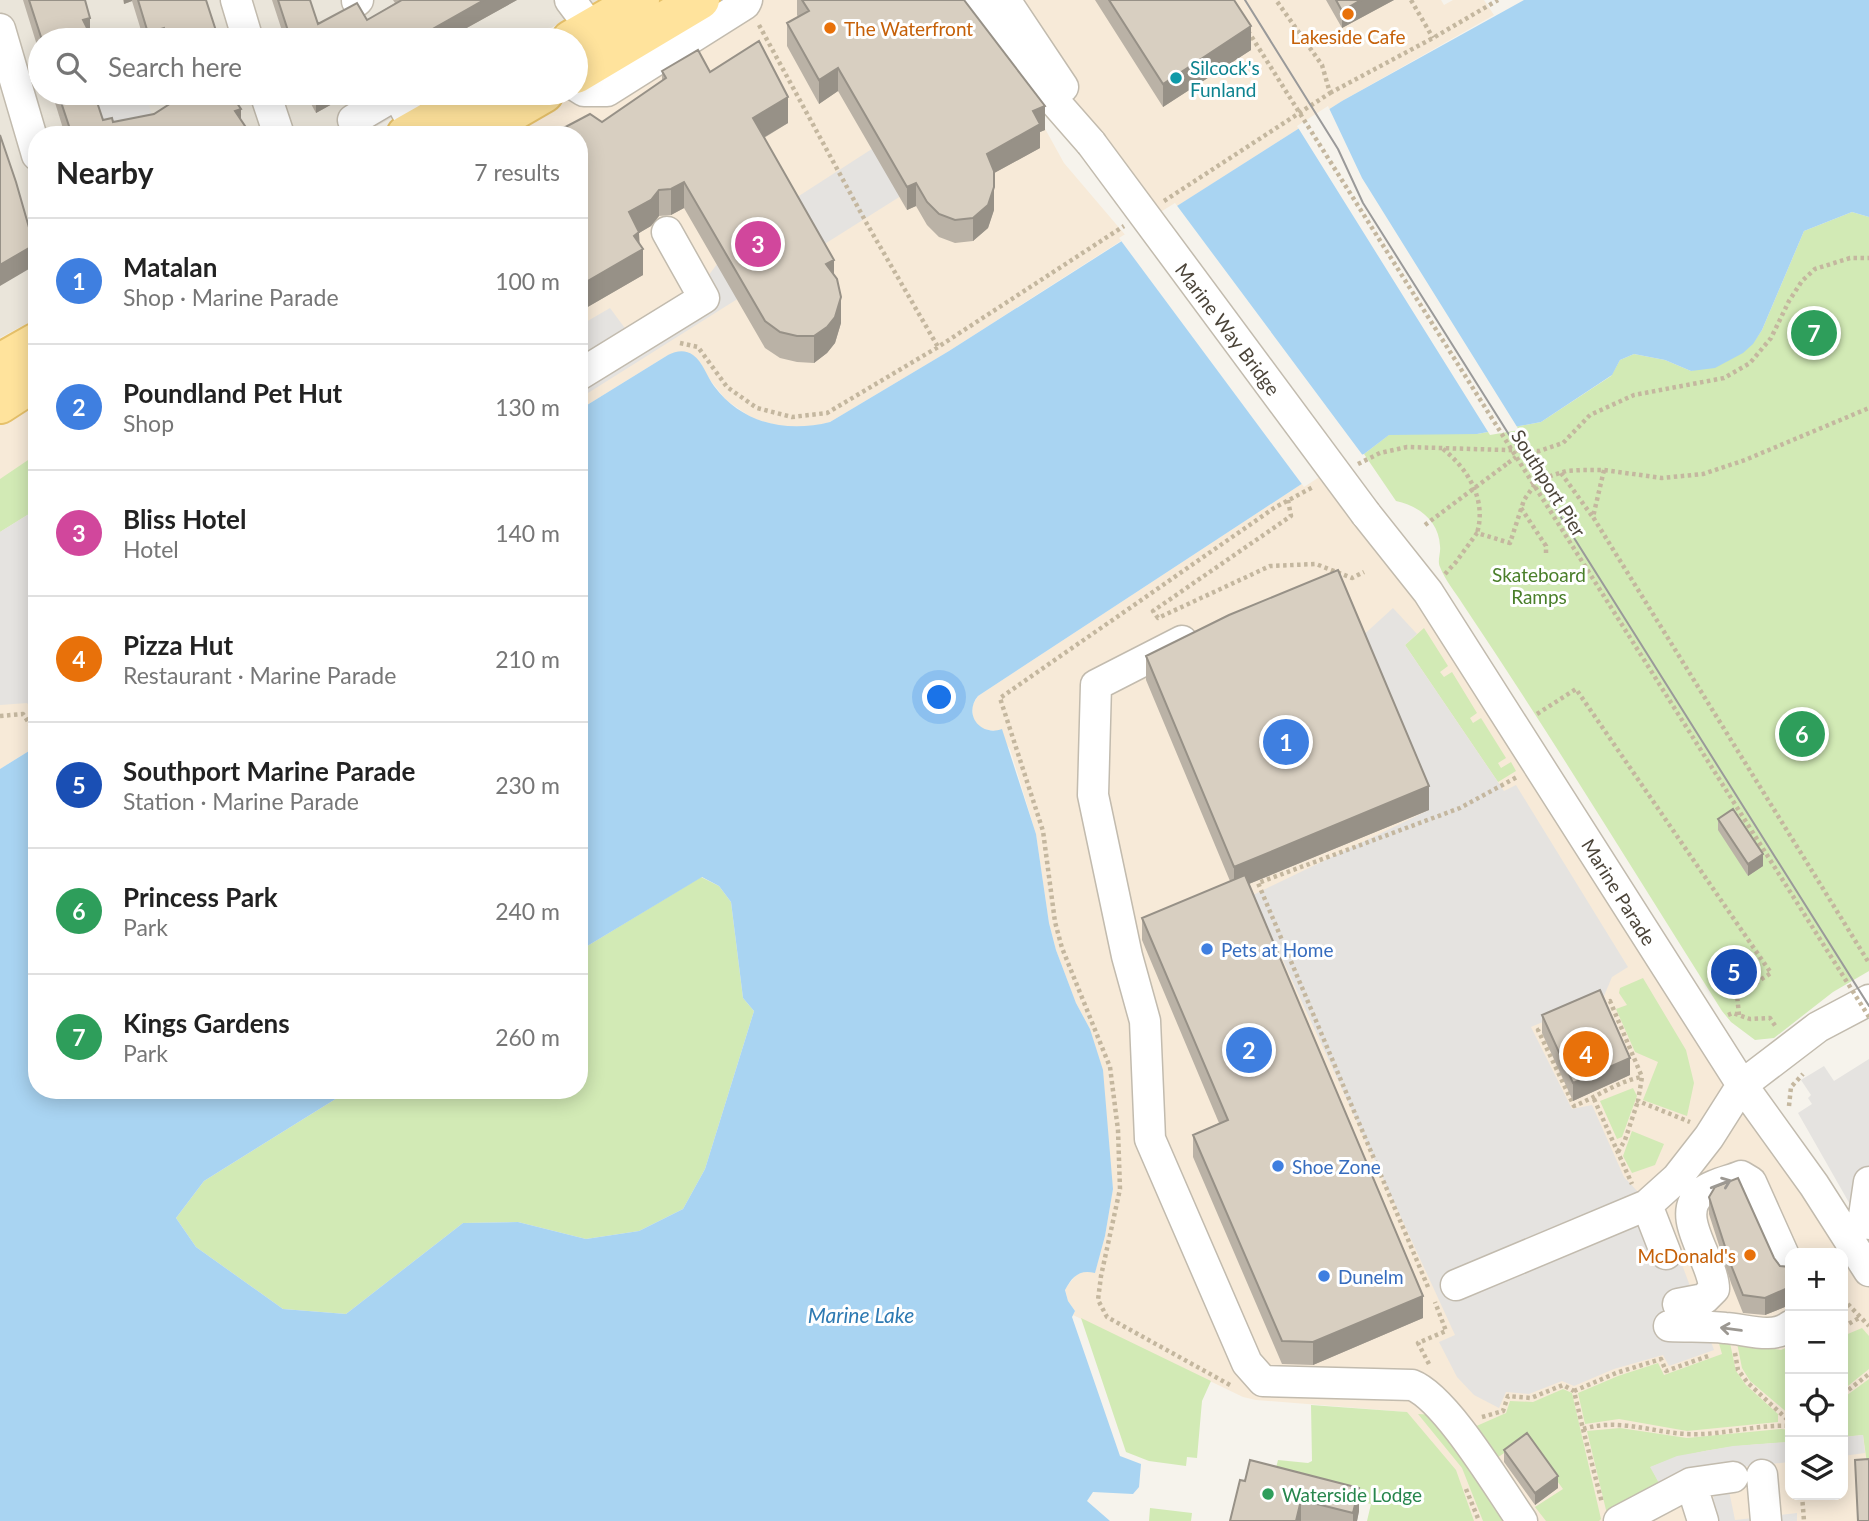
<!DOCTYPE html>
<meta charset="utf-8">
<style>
body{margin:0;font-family:Lato,sans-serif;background:#f6f6f6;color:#222}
.controls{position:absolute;right:21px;bottom:21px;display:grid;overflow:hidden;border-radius:14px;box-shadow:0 4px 18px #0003}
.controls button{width:63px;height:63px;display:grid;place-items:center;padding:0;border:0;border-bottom:2px solid #e0e0e0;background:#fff;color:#222;font:35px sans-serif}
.you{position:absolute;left:940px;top:698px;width:24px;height:24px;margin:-18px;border:5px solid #fff;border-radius:50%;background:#1a73e8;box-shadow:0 0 0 10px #1a73e833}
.badge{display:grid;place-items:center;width:46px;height:46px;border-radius:50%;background:#0b8043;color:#fff;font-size:23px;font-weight:700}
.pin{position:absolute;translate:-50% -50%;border:4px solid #fff;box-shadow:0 2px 7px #0006}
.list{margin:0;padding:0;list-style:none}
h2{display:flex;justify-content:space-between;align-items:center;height:91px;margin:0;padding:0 28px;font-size:30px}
h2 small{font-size:23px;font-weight:400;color:#767676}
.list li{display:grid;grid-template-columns:46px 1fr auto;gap:21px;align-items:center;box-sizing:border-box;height:126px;padding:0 28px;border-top:2px solid #e0e0e0}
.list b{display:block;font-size:26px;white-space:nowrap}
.list p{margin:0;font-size:23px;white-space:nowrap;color:#767676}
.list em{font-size:23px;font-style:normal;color:#767676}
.icon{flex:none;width:38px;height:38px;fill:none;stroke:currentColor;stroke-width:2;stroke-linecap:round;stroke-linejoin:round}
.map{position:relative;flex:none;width:1869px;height:1521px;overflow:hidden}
.search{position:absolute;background:#fff;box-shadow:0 4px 18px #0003;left:28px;top:28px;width:560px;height:77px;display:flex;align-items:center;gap:18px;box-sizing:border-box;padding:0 24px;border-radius:38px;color:#767676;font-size:26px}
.panel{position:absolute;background:#fff;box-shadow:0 4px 18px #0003;left:28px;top:126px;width:560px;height:973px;border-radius:28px}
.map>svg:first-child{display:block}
.residential{fill:#eae5da}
.commercial{fill:#f7ead8;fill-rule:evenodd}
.green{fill:#d2eab5}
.parking{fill:#e5e3e0}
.water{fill:#a9d4f2}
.pier{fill:#f6f3ec}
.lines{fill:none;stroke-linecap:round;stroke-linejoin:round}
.minor-casing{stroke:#c2bbae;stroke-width:33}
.major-casing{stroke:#e6c16a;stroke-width:42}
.path{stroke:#c4b79f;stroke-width:4.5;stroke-dasharray:3.5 3.5;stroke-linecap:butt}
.minor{stroke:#fff;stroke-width:30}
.major{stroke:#ffe39c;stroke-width:38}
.tram{stroke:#9a9a9a;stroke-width:2}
.minor-bridge-casing{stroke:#c2bbae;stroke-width:33;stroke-linecap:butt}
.path-bridge{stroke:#c4b79f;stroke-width:4.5;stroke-dasharray:3.5 3.5;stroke-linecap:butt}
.minor-bridge{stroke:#fff;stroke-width:30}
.wall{fill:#bab2a6}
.shaded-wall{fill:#979187}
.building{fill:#d8cfc1;stroke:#979187;stroke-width:2}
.oneway{stroke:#9c9892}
.food-dot{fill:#e8710a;stroke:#fff;stroke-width:2.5}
.culture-dot{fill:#0f9aa8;stroke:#fff;stroke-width:2.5}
.shop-dot{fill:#3f7fe0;stroke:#fff;stroke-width:2.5}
.leisure-dot{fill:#2e9e5b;stroke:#fff;stroke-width:2.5}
.labels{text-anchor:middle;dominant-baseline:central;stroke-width:6;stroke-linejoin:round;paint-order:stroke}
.food-label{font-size:19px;fill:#c56008;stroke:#fff;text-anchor:start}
.culture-label{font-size:19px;fill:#0d838f;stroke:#fff;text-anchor:start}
.street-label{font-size:19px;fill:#4b4439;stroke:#fff}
.park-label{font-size:19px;fill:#4a7f2a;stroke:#fff}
.shop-label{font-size:19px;fill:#366cbe;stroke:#fff;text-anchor:start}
.leisure-label{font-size:19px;fill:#27864d;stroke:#fff;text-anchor:start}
.water-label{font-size:21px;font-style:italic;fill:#2e7ab2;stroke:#fff}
</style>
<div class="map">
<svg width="1869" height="1521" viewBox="0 0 1869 1521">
<rect width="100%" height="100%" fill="#f6f3ec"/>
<path class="residential" d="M0 0H600L530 40H40V93H436L361 135H37V318L0 338Z"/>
<path class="commercial" d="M722 0H958L1043 125 1064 163 1127 237 949 351 830 422 815 426 783 427 752 418 726 400 707 376 700 362 668 355 579 410V135H498L555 103Z
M1005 0H1441L1444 5 1453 0H1484L1494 15 1342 101 1152 222Z
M37 400V746L0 769V423Z
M1329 466 1869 1274V1521H1466L1406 1412 1256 1400 1243 1397 1073 1315 1075 1311 1068 1301 1065 1289 1076 1275 1082 1272H1095L1105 1236 1113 1189 1090 1029 1076 1003 1056 950 1049 923 1036 834 1010 749 996 731 983 729 977 725 973 717 972 706 978 696ZM1790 1253H1843V1495H1790Z"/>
<path class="green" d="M1852 212 1869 217V971L1833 992 1774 1038 1755 1040 1731 1022 1722 1011C1636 875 1552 737 1462 603 1455 592 1445 580 1440 567 1437 561 1441 553 1440 546 1439 521 1419 506 1396 501L1364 454 1390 434H1477L1541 422 1611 376 1620 360 1634 354 1665 360 1691 371C1724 360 1743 360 1762 330L1804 231Z
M37 454V509L0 532V479Z
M1424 628 1448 666 1440 672 1444 677 1452 672 1477 713 1470 718 1473 723 1481 718 1506 758 1498 763 1501 768 1511 762 1516 771 1498 782 1405 645Z
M701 877 719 886 731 902 743 998 754 1011 705 1169 683 1209 639 1231 586 1239 518 1222 463 1223 346 1314 283 1309 196 1247 176 1218 204 1181 350 1090H579V951Z
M1643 978 1686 1050 1694 1083 1687 1116 1643 1100 1658 1062 1635 1052 1616 1009 1627 1005 1619 993 1620 988Z
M1633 1088 1637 1096 1622 1137 1617 1139 1600 1101Z
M1632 1131 1664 1144 1655 1165 1632 1173 1623 1156Z
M1081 1318 1211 1381 1202 1401 1197 1458 1187 1457 1186 1466 1149 1461 1126 1452Z
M1862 1328 1869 1336V1369L1843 1390V1336Z
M1718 1340 1730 1343 1736 1371 1746 1385 1778 1414V1422L1687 1431 1619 1419 1585 1424 1578 1393 1618 1376 1658 1363 1664 1375 1722 1354Z
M1737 1343 1781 1350 1790 1346V1415L1750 1381 1742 1368Z
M1869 1379V1477L1863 1435 1843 1437V1398Z
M1563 1389 1572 1393 1601 1519 1599 1521H1546L1535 1507 1563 1489 1526 1438 1494 1460 1472 1428 1506 1413 1510 1401 1533 1402Z
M1311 1405 1407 1412 1456 1470 1474 1521H1367L1371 1504 1273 1480 1278 1460 1308 1463 1312 1461Z
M1418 1414 1436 1415 1507 1521H1483L1462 1468Z
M1620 1428 1687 1438 1781 1429 1790 1430V1442C1742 1445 1695 1448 1651 1467L1659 1483 1609 1515 1606 1510 1587 1431Z
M1150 1508 1192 1513 1191 1521H1149Z"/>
<path class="parking" d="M90 93H146L154 125 103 135Z
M937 107 966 155 588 393 585 388 579 391V326L610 308 627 331 708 276 740 234Z
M37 509V717L27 703 0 705V532Z
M1393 608 1417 634 1405 645 1504 791 1516 785 1628 967 1612 977 1604 996 1531 1027 1572 1109 1592 1105 1624 1177 1666 1222 1714 1350 1669 1366 1663 1355 1614 1369 1574 1386 1562 1381 1529 1394 1506 1392 1499 1408 1474 1395 1457 1377 1439 1342 1455 1335 1253 895 1429 810 1358 640Z
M1869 1059V1226L1864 1229 1798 1113 1812 1104 1808 1098 1811 1095 1801 1080 1824 1066 1834 1081Z
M1863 1435 1865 1453 1843 1456V1437Z
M1787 1442 1789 1462 1682 1473 1659 1483 1650 1467 1677 1456 1733 1446Z
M1729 1491 1735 1520 1797 1513V1521H1715L1712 1503 1715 1493Z"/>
<path class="water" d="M1524 0H1869V217L1852 212 1804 231 1762 330 1753 344 1743 353 1715 368 1691 371 1665 360 1634 354 1620 360 1612 375 1541 422 1477 434 1389 435 1364 454 1329 466 978 696C963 714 980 737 1002 729L1036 834 1049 923 1056 950 1076 1003 1090 1029 1103 1070 1113 1189 1105 1236 1095 1273C1079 1269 1072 1277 1065 1290L1068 1301 1075 1311 1072 1317 1120 1456 1141 1464 1139 1487 1133 1494 1093 1492 1087 1501 1110 1521H0V769L37 746V1090H350L204 1181 176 1218 196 1247 283 1309 346 1314 463 1223 518 1222 586 1239 639 1231 683 1209 705 1169 754 1011 743 998 731 902 719 886 702 877 579 951V410L668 355C676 351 685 349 693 355 703 362 707 377 714 386 742 424 787 433 830 422L949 351 1342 101Z"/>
<path class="pier" d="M1328 106 1362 178 1519 430 1490 435 1297 126Z
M1175 203 1364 457 1330 470 1304 487 1119 238Z"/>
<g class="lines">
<defs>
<path id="minor" d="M236 0 248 40
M570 0 591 28 607 43
M975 0 1026 69 1091 143
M1005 0 1063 87
M357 1 358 0
M0 29 37 155
M576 86 584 91H607L745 4 747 0
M265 93 279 135
M353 120 397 94 416 129
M579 375 704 298 667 232
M1366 514 1428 592 1742 1085 1814 1185 1869 1271
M1182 641 1096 685 1093 795 1127 956 1145 1021 1150 1139 1247 1363 1263 1381 1412 1385C1446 1398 1499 1488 1522 1521
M1869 1182 1864 1216 1869 1224
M1647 1205 1666 1254
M1456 1285 1647 1205 1677 1178 1709 1137 1742 1085 1818 1027 1869 1000
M1678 1304 1704 1299 1714 1289C1714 1260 1673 1216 1701 1193 1712 1184 1729 1181 1741 1176L1751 1182 1790 1269
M1669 1326C1688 1327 1707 1326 1725 1328 1746 1329 1772 1340 1790 1326
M1762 1475 1766 1521
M1691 1483 1703 1521
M1619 1521 1691 1483 1733 1477"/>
<path id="major" d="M571 40 640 0
M576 74 700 0
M406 135 480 93
M472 135 544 93
M0 363 37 342
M0 404 37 380"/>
</defs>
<use href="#minor" class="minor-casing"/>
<use href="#major" class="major-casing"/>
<path class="path" d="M1411 0 1433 38
M759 25 867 224 938 347
M1330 93 1433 38 1498 0
M1164 201 1330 93 1322 65 1276 0
M680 343 698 347 727 387 757 408 792 417 827 413 938 347 1124 226
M1443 449C1468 469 1487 500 1477 533
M1508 463 1516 457
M1358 464 1380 453 1407 447 1539 451 1563 443 1590 415 1634 395 1724 378 1750 363 1771 338 1789 301 1802 281 1815 269 1850 258H1869
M1604 470 1593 517 1869 963
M1561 473 1592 516
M1288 500 1291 516 1153 611 1158 618 1270 566 1316 564 1352 578 1364 572
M1521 508 1546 546V555
M1445 574 1456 562 1477 533 1510 543 1524 500 1538 480 1566 471 1582 470H1604L1662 478 1703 474 1745 460 1869 408
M1537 714 1576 689 1771 973 1737 995 1739 1015
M0 716 23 714 35 732 37 731
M1603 1004 1610 1001 1642 1077 1638 1101 1690 1122
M1728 1015 1733 1013 1750 1019 1770 1018 1776 1027
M1546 1027 1538 1030 1574 1106C1597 1097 1618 1081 1642 1077
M1594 1099 1632 1184
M1789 1106 1791 1087 1803 1074
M1618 1152 1625 1140 1638 1101
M1428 1287 1258 883 1460 808 1517 777
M1843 1299 1869 1326
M1843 1327 1859 1318
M1735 1353 1738 1370 1748 1383 1790 1422
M1429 1364 1418 1343 1446 1331 1435 1302
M1230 1385 1107 1317 1098 1300 1101 1276 1120 1189 1118 1130 1110 1067 1062 948 1055 922 1043 831 1000 698 1274 508 1313 487
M1574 1391 1616 1373 1661 1359 1666 1371 1711 1355
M1843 1394 1869 1374
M1482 1417 1503 1411 1508 1396 1531 1398 1563 1385 1574 1391 1583 1429C1618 1418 1651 1432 1686 1434 1721 1436 1756 1424 1790 1426
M1583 1429 1602 1503
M1466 1489 1479 1521
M1802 1495 1804 1521"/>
<use href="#minor" class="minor"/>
<use href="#major" class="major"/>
<path class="tram" d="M1245 0 1338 149 1363 203 1869 1006"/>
<defs>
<path id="minor-bridge" d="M1091 143 1366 514"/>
</defs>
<use href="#minor-bridge" class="minor-bridge-casing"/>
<path class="path-bridge" d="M1248 31 1869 1017
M1425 525 1508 463"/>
<use href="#minor-bridge" class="minor-bridge"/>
</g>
<path class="wall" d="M23 0H85L90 34 93 40H40V55Z
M123 0H206L219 40H144L132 1 124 4Z
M272 0H310L318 24 367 20 395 3 393 0H517L445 40H285Z
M797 0H964L1045 130 1040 132V148L994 173V210L988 228 973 241 955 243 939 237 927 225 916 206 907 210 838 91 819 104 787 46V23L798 17 797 15Z
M1095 0H1234L1251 50 1163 107Z
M1326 0H1394L1342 28Z
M662 71 710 72 788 123 764 138 834 275 841 323 835 343 827 353 814 363 797 362 780 358 765 348 684 208 671 215 659 216 651 226 639 233 643 275 579 312V135L556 132 602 122 662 81Z
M52 93H94L103 120 113 122 154 114 178 98 177 93H234V98L245 135H65Z
M305 93H352L316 113Z
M1146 656 1429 810 1249 884 1423 1318 1313 1365 1282 1364 1193 1157V1135L1219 1123 1142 940V918L1230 881 1146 680Z
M1718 819 1763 866 1748 876 1718 830Z
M1542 1015 1630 1075 1573 1101 1542 1033Z
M1709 1197 1774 1258 1780 1266 1790 1267V1305L1765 1315 1743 1313 1731 1283 1709 1214Z
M1504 1450 1558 1488 1535 1505 1504 1462Z
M1245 1481 1359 1511 1357 1521H1230Z"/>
<path class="shaded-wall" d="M124 0H132V1L124 4Z
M484 0H517L445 40H413Z
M1361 0H1394L1342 28V11Z
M90 18V38L83 20Z
M1251 26V50L1163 107V84Z
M164 28V40H148V33Z
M838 68V91L819 104V80Z
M320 93H352L316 113V95Z
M788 97V123L753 144V118Z
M1045 106V130L1040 132V148L987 177V154L1033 111Z
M241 109V128L245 126V135H229L235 111Z
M684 182V208L671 215V189Z
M916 183V206L907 210V187Z
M994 187V210L988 228 973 241V218Z
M659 190V216L651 226 639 233V251L643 249V275L579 312V286L629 212Z
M34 245V266L0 286V265Z
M834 260V287L826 264Z
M841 297V323L835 343 827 353 814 363V336Z
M1429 786V810L1234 890V867Z
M1763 854V866L1748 876V864Z
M1630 1058V1075L1573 1101V1083Z
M1790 1287V1305L1765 1315V1298Z
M1423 1296V1318L1313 1365V1342Z
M1558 1476V1488L1535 1505V1493Z
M1359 1488V1511L1357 1521H1353V1513Z
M1301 1500V1521H1296Z"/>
<path class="building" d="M29 0H85L90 18 83 20 93 40H42Z
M138 0H206L219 40H168L164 28 148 33Z
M278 0H310L318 24 357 3 367 20 402 0H484L413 40H291Z
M802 0H964L1045 106 1033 111 1040 124 987 154 994 171V187L988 205 973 218 955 220 939 214 927 202 916 183 907 187 838 68 819 80 787 23 809 11Z
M1109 0H1234L1251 26 1163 84Z
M1336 0H1361L1342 11Z
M759 41 788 97 753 118 834 260 826 264 837 279 841 297 835 317 827 327 814 336H797L780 332 765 321 684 182 671 189 659 190 651 200 629 212 639 232 634 236 643 249 579 286V135H539L551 128 556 132 590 114 602 122 666 78 662 71 698 50 710 72Z
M58 93H94L103 120 112 118 113 122 154 114 185 94V93H230L241 109 235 111 245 126 229 135H72Z
M0 135 16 182 34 245 0 265Z
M1338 570 1429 786 1234 867 1146 656 1229 615Z
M1733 809 1763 854 1748 864 1718 819Z
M1245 875 1423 1296 1313 1342 1282 1341 1193 1135 1228 1120 1142 918Z
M1600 990 1630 1058 1573 1083 1542 1015Z
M1738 1178 1774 1258 1780 1266 1790 1267V1287L1765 1298 1743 1295 1731 1265 1709 1197 1715 1187Z
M1527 1433 1558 1476 1535 1493 1504 1450Z
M1869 1459V1521H1858L1855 1460Z
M1250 1460 1359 1488 1353 1513 1301 1500 1296 1521H1230L1240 1480 1245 1481Z"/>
<defs><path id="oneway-shaft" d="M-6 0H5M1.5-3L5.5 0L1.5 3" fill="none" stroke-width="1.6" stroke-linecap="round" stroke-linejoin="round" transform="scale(1.75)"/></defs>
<g class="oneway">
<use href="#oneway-shaft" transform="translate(1721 1184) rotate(-21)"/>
<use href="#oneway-shaft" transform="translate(1731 1329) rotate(-172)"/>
</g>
<g class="food-dot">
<circle cx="1348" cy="14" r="7"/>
<circle cx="830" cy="28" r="7"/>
<circle cx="1750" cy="1255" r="7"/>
</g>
<circle class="culture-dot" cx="1176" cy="78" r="7"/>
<g class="shop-dot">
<circle cx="1207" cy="949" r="7"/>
<circle cx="1278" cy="1166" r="7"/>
<circle cx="1324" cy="1276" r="7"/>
</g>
<circle class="leisure-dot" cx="1268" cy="1494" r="7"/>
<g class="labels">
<g class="food-label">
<text x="844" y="28">The Waterfront</text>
<text x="1348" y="36" text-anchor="middle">Lakeside Cafe</text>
<text x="1736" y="1255" text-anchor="end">McDonald's</text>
</g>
<g class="culture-label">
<text x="1190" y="67">Silcock's<tspan x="1190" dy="22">Funland</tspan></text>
</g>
<g class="street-label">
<text transform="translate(1228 329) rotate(53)">Marine Way Bridge</text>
<text transform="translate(1549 483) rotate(58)">Southport Pier</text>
<text transform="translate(1619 892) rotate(58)">Marine Parade</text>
</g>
<g class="park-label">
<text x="1539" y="574">Skateboard<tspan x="1539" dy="22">Ramps</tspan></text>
</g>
<g class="shop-label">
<text x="1221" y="949">Pets at Home</text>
<text x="1292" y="1166">Shoe Zone</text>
<text x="1338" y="1276">Dunelm</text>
</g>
<g class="leisure-label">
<text x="1282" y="1494">Waterside Lodge</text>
</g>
<g class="water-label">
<text x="861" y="1314">Marine Lake</text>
</g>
</g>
</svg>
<div class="controls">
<button>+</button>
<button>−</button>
<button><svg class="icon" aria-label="locate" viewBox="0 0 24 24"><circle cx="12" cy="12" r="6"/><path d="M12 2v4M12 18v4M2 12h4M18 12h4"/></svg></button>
<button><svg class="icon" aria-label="layers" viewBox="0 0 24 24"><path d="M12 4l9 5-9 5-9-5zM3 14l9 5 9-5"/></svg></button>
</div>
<div class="you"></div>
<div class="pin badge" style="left:1286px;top:742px;background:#3f7fe0">1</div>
<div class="pin badge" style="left:1249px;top:1050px;background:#3f7fe0">2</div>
<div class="pin badge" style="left:758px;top:244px;background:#d1479c">3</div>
<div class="pin badge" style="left:1586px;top:1054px;background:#e8710a">4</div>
<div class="pin badge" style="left:1734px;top:972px;background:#1a4fb4">5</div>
<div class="pin badge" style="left:1802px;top:734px;background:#2e9e5b">6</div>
<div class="pin badge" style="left:1814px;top:333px;background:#2e9e5b">7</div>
<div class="search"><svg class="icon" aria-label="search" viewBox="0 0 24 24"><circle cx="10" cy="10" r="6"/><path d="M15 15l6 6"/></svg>Search here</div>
<section class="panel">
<h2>Nearby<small>7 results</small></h2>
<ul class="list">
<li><span class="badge" style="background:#3f7fe0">1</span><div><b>Matalan</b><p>Shop · Marine Parade</p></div><em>100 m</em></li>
<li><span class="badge" style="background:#3f7fe0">2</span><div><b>Poundland Pet Hut</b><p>Shop</p></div><em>130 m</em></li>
<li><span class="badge" style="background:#d1479c">3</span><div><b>Bliss Hotel</b><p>Hotel</p></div><em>140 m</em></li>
<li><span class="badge" style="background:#e8710a">4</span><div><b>Pizza Hut</b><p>Restaurant · Marine Parade</p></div><em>210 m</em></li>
<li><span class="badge" style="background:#1a4fb4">5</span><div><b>Southport Marine Parade</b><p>Station · Marine Parade</p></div><em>230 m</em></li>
<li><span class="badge" style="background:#2e9e5b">6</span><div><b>Princess Park</b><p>Park</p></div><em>240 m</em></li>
<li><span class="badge" style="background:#2e9e5b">7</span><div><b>Kings Gardens</b><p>Park</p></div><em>260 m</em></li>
</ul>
</section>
</div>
